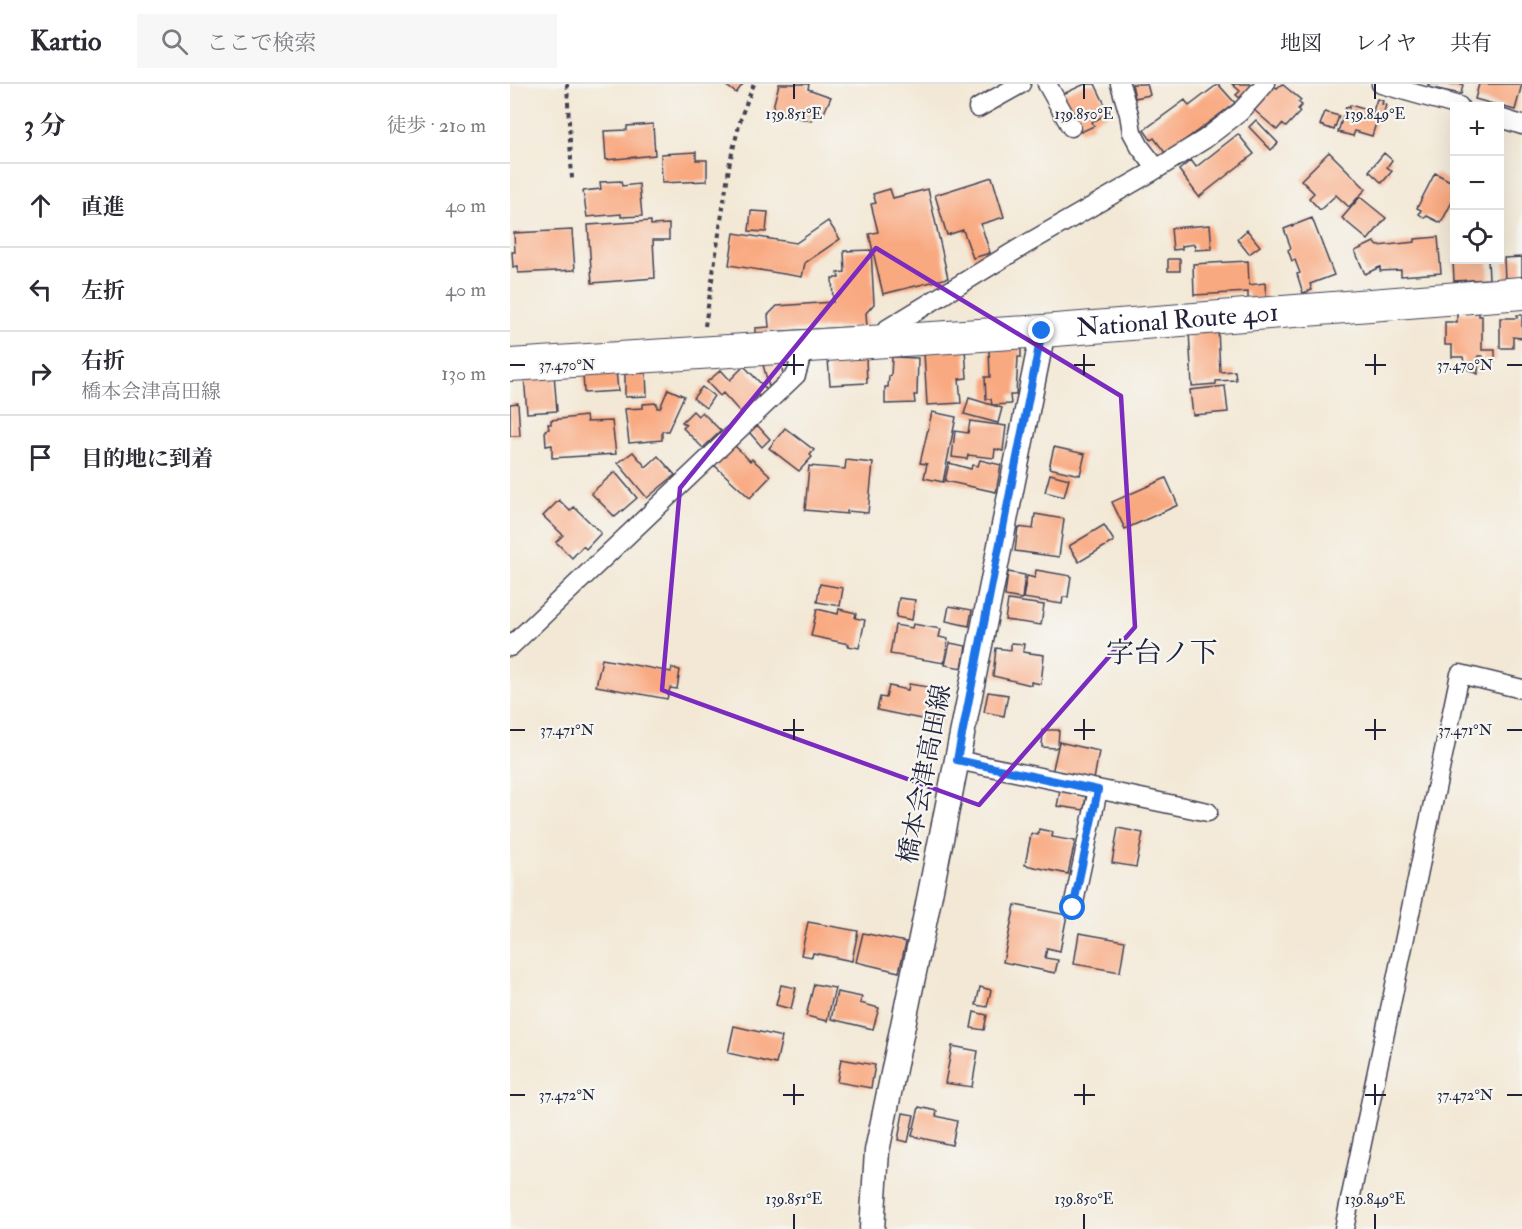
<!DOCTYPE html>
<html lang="ja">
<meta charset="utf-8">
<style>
body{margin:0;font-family:"IM FELL Double Pica","Noto Serif JP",serif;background:#f7f7f7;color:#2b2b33}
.controls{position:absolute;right:18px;top:18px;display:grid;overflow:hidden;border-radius:0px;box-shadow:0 6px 24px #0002}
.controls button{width:54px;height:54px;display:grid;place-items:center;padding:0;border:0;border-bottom:2px solid #e1e1e2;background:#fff;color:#2b2b33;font:30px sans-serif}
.stop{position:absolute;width:18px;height:18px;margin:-14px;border:4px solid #1a73e8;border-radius:50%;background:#fff}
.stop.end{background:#1a73e8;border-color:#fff;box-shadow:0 2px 6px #0008}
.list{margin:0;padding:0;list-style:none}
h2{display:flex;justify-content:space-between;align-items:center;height:78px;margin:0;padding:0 24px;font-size:26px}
h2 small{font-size:20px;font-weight:400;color:#7c7c81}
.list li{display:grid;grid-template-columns:39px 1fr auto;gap:18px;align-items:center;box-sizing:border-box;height:84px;padding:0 24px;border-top:2px solid #e1e1e2}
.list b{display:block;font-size:22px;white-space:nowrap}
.list p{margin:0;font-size:20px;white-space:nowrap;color:#7c7c81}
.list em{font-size:20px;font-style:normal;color:#7c7c81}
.icon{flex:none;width:33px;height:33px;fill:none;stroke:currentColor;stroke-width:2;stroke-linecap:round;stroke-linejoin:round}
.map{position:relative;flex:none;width:1012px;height:1145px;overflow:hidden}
header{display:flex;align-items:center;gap:36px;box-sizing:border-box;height:84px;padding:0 30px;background:#fff;border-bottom:2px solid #e1e1e2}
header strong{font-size:28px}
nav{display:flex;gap:33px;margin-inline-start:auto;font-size:21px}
.search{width:420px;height:54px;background:#f7f7f7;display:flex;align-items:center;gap:15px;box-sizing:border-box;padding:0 21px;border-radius:0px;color:#7c7c81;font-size:22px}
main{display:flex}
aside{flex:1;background:#fff}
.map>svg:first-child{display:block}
.building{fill:#f9a980}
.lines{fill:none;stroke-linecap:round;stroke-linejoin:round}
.street-casing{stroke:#414052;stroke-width:21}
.secondary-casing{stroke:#414052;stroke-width:27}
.highway-casing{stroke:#414052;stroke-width:34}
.path{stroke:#414052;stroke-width:4;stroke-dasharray:4.5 4.5;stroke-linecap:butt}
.street{stroke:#fff;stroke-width:18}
.secondary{stroke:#fff;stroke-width:24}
.highway{stroke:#fff;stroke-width:32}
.route{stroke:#1a73e8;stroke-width:8}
.marked{fill:none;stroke:#7b2cbf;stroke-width:4.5;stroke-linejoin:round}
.ticks{fill:none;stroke:#22223b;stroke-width:2}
.labels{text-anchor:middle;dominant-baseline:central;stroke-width:4.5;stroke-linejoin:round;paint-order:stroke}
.street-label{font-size:26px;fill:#22223b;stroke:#f6f6f2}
.quarter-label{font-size:28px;fill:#22223b;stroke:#f6f6f2}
.ticks-label{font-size:15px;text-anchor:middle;fill:#22223b;stroke:#f6f6f2;stroke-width:4.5;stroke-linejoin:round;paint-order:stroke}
</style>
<header>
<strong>Kartio</strong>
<div class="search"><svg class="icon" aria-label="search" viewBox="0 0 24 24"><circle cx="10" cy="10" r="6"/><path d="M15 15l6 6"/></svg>ここで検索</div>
<nav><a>地図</a><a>レイヤ</a><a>共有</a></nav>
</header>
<main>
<aside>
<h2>3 分<small>徒歩 · 210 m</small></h2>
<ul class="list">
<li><svg class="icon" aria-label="ahead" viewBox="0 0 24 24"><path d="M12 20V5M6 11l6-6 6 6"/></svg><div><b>直進</b></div><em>40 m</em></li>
<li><svg class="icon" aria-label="left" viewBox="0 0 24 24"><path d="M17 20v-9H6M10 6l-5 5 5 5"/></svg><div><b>左折</b></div><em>40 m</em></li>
<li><svg class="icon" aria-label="right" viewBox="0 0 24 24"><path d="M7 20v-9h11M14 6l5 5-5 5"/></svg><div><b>右折</b><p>橋本会津高田線</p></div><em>130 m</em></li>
<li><svg class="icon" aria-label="arrive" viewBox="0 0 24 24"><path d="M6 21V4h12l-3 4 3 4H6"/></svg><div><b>目的地に到着</b></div></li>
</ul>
</aside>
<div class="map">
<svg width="1012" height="1145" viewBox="0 0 1012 1145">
<rect width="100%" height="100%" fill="#f6f6f2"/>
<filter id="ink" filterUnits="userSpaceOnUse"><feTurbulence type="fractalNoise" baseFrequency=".0167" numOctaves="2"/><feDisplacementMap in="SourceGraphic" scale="12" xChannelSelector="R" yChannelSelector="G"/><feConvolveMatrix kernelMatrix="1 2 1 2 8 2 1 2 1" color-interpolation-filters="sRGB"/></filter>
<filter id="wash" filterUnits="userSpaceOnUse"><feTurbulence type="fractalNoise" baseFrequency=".008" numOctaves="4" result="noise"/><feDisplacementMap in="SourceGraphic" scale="24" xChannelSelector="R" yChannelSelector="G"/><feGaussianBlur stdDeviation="1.35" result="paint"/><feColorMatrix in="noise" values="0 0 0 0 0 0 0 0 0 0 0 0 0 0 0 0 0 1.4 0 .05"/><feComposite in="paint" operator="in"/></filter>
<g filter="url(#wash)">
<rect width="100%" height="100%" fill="#f3e8d5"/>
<g id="blocks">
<path class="building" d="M214 0H233L226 9Z
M269 0H299L298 5 321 13 313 31 304 28 301 37 262 27Z
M575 0H585L599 29 582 38 584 42 571 48 553 10Z
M622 0H637L640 11 625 14Z
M708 0 725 19 656 70 644 54 641 56 634 46 675 16 679 22Z
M722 0H747L732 16 726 11 730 7Z
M772 0 791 16 788 18 792 21 788 25 790 28 776 43 772 40 767 46 744 26 764 2 767 4Z
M918 0H953L951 10 918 3Z
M969 0H1012L1005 26 965 15Z
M867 15 873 17 872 20 876 21 873 31 863 27Z
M840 21 864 28 863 31 868 33 862 52 845 47 843 52 828 48 836 23 839 24Z
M815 28 829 32 824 46 810 41Z
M746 36 768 59 761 66 739 43Z
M143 40 145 71 96 76 94 47 117 46V42Z
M728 50 744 70 689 113 669 86 681 76 686 83Z
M186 68V76H197V97L152 99 151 70Z
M819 68 856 105 839 123 826 111 810 126 799 114 804 109 791 96Z
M874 69 882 76 877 83 882 87 872 99 859 87Z
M925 89 944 99V114L931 139 917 132 915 134 909 130 911 126 907 124Z
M482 93 494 133 471 140 480 169 463 174 453 146 437 151 425 111Z
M111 97 112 102 129 100 132 132 111 133V130L77 133 73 107 91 105 90 98Z
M380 105 383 114 418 105 438 194 373 210 359 150 368 148 361 120 366 119 363 110Z
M850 113 876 134 858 156 832 134Z
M241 127 258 128 256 148 239 147Z
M802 134 824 191 800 200 802 206 793 209 787 190 790 189 785 176 782 177 778 166 781 164 774 145Z
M141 137V141L159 140V156H143L145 194 82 199 78 141Z
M318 137 330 155 295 179 292 193 219 181 224 149 286 159Z
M700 141 702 165 685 166V160L672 162V165L663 166 661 144Z
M62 146 65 186 8 189V182L3 183 2 168H5L4 149Z
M737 146 750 162 739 170 727 155Z
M928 153 931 189 891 192V186L870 187V183L855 190 845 167 864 158 868 162 905 158V155Z
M361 166 364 220 356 229 357 244 340 245V243L258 248 259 251 245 252V244L259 243 258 231 267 222 323 218 322 194H329L328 189 335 188 334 167Z
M1012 173V199L995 197 994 174Z
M658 175H670V187H658Z
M943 176H978L979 195 944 197Z
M738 177 739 201 755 199 756 214 738 215V208L684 211 683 180Z
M947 229H969V232H972V266H985V277L973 278V272H968V290L955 284 953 273H942V261H935V238H947Z
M1007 231H1012V254L1003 253V264H990V234H1007Z
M708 245 710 288 725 287 726 296 706 297V300L682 302 679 247Z
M511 264V273H508L506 311H500L501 320 482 321 481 315H476L475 293H480L479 266Z
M455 265 457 294 449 295 451 319 417 321 414 268Z
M356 273 357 299 320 301 318 275Z
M382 273 408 274 407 311H404L405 319 375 320V303H378L379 292H381Z
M270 274 273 290 259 303 252 277Z
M234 282 257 306 249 313 248 311 230 328 213 309 210 312 197 298 211 286 220 296Z
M106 285 108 307 74 309 73 287Z
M136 289 137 312 115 313V290Z
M44 290 47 327 17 329 14 292Z
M715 302 718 328 683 331 680 306Z
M192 303 204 312 196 324 183 314Z
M158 305 174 312 158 347H152V356L119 359 115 325 133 324V320L147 319V324H150Z
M459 314 492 324 488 339 454 330Z
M8 319 10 352H0V320Z
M183 327 188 332 192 328 211 347 193 364 173 344 176 341 172 338Z
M422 328 446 333 433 398 414 394 417 380 410 379Z
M76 332 77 338 102 337 106 370 42 374V361L36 362 35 346 39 345 38 340H41V336Z
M460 337 496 342 493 367 485 365 484 374 458 371 457 375 442 373 445 347 458 349Z
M247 341 260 355 252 363 239 348Z
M275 344 304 366 300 371 302 373 289 387 259 364Z
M223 360 240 377 242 375 261 392 240 414 203 380Z
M544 363 575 370 570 391 539 384Z
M123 368 136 383 148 372 165 391 137 414 108 379Z
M336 376 363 379 358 429 337 427V430L295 426 299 382 335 385Z
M470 376 491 381 486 408 435 397 439 379 461 385 462 381 468 382Z
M105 388 127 414 105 433 81 409Z
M540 390 559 395 554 413 535 408Z
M656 394 668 421 615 445 602 418Z
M49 416 60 427 64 423 91 449 76 465 73 462 62 474 46 458 53 451 33 432Z
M525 430 554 435 549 473 505 467 508 443 523 445Z
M594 441 604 457 569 478 559 462Z
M526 486 561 492 558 513H553L552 520 513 514 517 492 525 494Z
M498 488 515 491 512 515 495 512Z
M310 500 333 504 330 522 307 518Z
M389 514 405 516 402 536 386 533Z
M498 516 534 521 531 541 495 536Z
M439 522 462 526 459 542 436 537Z
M307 525 328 530 329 525 346 529 345 534 355 536 349 564 338 562 339 560 301 552Z
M403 540 431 545 429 553 438 555 434 579 380 570 385 541 402 544Z
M440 559 456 562 452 584 435 581Z
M501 559 514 560 513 568 534 571 531 600 521 598V601L483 592 486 564 501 566Z
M92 575 161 588 162 584 170 586 167 605 160 604 157 615 86 602Z
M399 600 418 603 417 608 437 612 431 639 367 626 370 613 376 614 379 602 398 606Z
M478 608 498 611 494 632 474 628Z
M533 646H549L548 662 545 664 532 663Z
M549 658 589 667 584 696 542 689Z
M550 707 576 711 574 726 547 722Z
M608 744 633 749 626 783 602 779Z
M529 745 543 748 542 753 565 757 558 790 515 781 521 750 528 751Z
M505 821 557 831 550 867 537 864 535 874 548 876 545 889 493 878Z
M298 838 348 847 342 877 303 869 302 873 291 871Z
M353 849 396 858 389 888 346 878Z
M569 849 615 857 610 888 564 880Z
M304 900 325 904 317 937 296 932Z
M271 901 286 904 281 925 266 921Z
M470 903 481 906 477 923 466 921Z
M327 908 352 913 350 919 369 924 363 945 321 935Z
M464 928 477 931 474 946 461 944Z
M224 942 272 953 266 980 218 969Z
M442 962 468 967 462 1003 435 999Z
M331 975 365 981 361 1004 327 998Z
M409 1023 427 1027 426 1032 447 1037 442 1061 402 1052Z
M393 1029 404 1031 398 1058 388 1056Z"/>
</g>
</g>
<g filter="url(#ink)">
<use href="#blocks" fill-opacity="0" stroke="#414052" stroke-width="1.5"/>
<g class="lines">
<defs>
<path id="street" d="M537 0 561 43
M610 0 619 30 622 48 630 63 647 85
M871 0 949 22
M468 24 511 0
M990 34 1012 41
M372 256 377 245 513 162 640 89 695 55 730 28 755 0
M0 563 286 291 294 263
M447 676 698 728
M563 823 588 706
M834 1145 950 590 1012 605"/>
<path id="secondary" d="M362 1145 367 1067 416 830 533 247"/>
<g id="highway">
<path id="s1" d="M0 281 533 247 1012 209"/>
</g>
</defs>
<use href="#street" class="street-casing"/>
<use href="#secondary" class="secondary-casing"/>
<use href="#highway" class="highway-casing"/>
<path class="path" d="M57 0 62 95
M195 242 220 77 232 30 244 0"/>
<use href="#street" class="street"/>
<use href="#secondary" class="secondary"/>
<use href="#highway" class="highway"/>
</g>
</g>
<g class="lines" filter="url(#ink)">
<path class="route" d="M532 247 447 676 588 706 563 824"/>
</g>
<path class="marked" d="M366 164 611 312 625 543 469 721 152 606 170 404Z"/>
<path class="ticks" d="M284 0V15M574 0V15M865 0V15M284 270V291M574 270V291M865 270V291M0 281H15M273 281H294M564 281H585M855 281H876M997 281H1012M284 635V656M574 635V656M865 635V656M0 646H15M273 646H294M564 646H585M855 646H876M997 646H1012M284 1000V1021M574 1000V1021M865 1000V1021M0 1011H15M273 1011H294M564 1011H585M855 1011H876M997 1011H1012M284 1130V1145M574 1130V1145M865 1130V1145"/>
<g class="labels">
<g class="street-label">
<text stroke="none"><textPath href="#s1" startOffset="669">National Route 401</textPath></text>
<text transform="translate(415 690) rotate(-79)">橋本会津高田線</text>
</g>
<g class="quarter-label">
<text x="652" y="569">字台ノ下</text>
</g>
</g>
<g class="ticks-label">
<text x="284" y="35">139.851°E</text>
<text x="574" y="35">139.850°E</text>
<text x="865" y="35">139.849°E</text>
<text x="955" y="286">37.470°N</text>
<text x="57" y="286">37.470°N</text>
<text x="955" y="651">37.471°N</text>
<text x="57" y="651">37.471°N</text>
<text x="955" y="1016">37.472°N</text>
<text x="57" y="1016">37.472°N</text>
<text x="284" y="1120">139.851°E</text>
<text x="574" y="1120">139.850°E</text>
<text x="865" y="1120">139.849°E</text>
</g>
</svg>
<div class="controls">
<button>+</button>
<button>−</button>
<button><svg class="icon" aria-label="locate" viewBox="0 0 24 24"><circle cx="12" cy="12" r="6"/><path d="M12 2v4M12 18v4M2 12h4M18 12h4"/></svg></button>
</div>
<div class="stop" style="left:563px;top:824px"></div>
<div class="stop end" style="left:532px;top:247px"></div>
</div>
</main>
